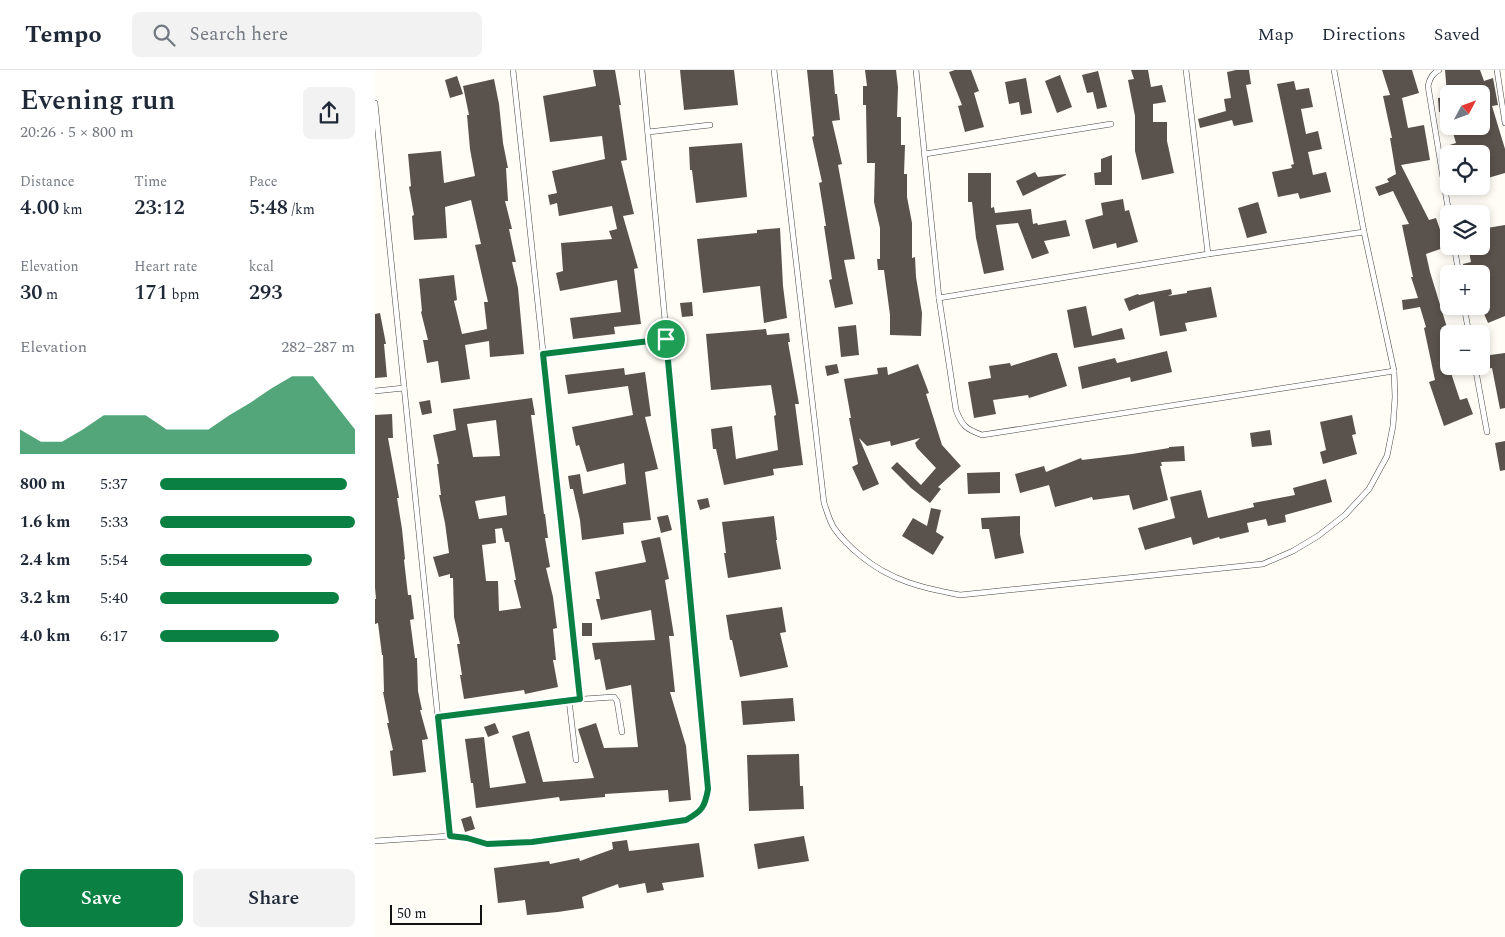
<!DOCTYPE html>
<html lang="en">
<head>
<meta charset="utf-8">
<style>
  body { margin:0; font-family:Spectral,serif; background:#f2f2f3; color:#1f2937; height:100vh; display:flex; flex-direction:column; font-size:19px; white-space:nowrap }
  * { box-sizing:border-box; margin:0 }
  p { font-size:16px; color:#747a83 }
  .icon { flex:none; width:28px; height:28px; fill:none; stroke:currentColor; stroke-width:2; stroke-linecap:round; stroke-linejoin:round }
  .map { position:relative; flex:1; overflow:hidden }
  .panel { display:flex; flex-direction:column; background:#fff; width:375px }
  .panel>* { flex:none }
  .needle { width:32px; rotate:49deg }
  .fabs { position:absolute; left:1065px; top:15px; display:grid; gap:10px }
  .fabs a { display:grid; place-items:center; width:50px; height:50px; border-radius:8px; background:#fff; box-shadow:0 2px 8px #0003; font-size:25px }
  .scale { position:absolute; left:15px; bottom:12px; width:92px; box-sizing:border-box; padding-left:5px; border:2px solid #111; border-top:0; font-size:14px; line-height:18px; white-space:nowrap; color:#111; -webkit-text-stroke:4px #fff; paint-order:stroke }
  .pin { position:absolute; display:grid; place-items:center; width:42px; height:42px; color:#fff; margin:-21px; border:2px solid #fff; border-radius:50%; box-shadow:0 1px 5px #0007 }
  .round { display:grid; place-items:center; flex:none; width:52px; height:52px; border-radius:8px; background:#f2f2f3 }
  .head { display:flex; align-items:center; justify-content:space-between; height:85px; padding:0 20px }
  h1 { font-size:28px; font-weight:600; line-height:38px }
  .metrics { display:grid; grid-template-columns:repeat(3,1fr); gap:8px; height:85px; padding:5px 20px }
  .metrics div { display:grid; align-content:center }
  .metrics b { font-size:21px; font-weight:600 }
  .metrics small { font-size:14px; font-weight:400 }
  .metrics p { font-size:14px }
  .chart { height:140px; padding:10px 20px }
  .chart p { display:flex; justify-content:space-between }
  .chart svg { width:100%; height:90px; margin-top:5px; fill:#0b8043; opacity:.7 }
  .button { display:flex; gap:10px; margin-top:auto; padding:10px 20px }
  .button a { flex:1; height:58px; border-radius:8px; background:#0b8043; color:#fff; font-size:20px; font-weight:600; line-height:58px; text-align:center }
  .button a+a { background:#f2f2f3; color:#1f2937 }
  ul { padding:0 20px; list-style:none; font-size:16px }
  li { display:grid; grid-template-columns:80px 60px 1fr; align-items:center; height:38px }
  li i { height:12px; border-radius:6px; background:#0b8043 }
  header { display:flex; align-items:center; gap:30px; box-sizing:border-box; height:70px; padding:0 25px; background:#fff; border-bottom:1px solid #e0e1e3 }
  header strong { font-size:24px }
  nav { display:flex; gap:28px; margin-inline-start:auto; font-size:18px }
  .search { width:350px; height:45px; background:#f2f2f3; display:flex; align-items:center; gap:12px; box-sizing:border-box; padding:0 18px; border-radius:8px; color:#747a83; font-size:19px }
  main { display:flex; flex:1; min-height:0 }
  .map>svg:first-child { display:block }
</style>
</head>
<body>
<header>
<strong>Tempo</strong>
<div class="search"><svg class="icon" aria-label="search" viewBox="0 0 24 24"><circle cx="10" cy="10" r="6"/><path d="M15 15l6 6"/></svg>Search here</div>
<nav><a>Map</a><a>Directions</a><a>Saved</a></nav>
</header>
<main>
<section class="panel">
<div class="head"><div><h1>Evening run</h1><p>20:26 · 5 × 800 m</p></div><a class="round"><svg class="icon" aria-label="share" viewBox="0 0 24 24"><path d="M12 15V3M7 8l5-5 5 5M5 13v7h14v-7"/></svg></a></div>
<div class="metrics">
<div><p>Distance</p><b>4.00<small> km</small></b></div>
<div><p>Time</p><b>23:12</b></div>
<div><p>Pace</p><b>5:48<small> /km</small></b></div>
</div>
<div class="metrics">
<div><p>Elevation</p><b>30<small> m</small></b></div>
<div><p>Heart rate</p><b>171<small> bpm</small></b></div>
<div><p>kcal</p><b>293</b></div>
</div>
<div class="chart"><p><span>Elevation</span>282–287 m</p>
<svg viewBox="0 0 160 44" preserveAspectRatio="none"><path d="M0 44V32L10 38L20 38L30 32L40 25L50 25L60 25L70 32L80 32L90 32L100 25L110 19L120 12L130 6L140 6L150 19L160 32V44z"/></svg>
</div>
<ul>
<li><b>800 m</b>5:37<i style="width:96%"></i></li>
<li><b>1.6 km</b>5:33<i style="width:100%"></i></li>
<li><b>2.4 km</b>5:54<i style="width:78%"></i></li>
<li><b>3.2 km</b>5:40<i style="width:92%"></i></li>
<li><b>4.0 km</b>6:17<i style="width:61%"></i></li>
</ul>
<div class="button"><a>Save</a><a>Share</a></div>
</section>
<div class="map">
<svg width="1130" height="867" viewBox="0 0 1130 867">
  <rect width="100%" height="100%" fill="#fffdf5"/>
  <g fill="#5a524d" fill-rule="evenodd">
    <path d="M218,0H240L246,35H244L252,90L246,91L259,144L248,146L263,198L259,199L266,254L239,257L240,264L198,269L195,248L246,242L242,210L185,221L181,203L188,201L186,173L237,169L234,161L242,159L237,136L184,146L182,133L175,135L173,125L182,123L177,101L230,89L227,66L175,72L168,26L221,16Z"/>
    <path d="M305,0H359L363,35L309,40Z"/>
    <path d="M432,0H458L460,24H462L465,50L457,51L467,94L463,95L480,189L469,190L478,234L460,238L454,210L457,209L449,156H451L444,113L447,112L437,67L439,66Z"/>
    <path d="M490,0H521L523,17L522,47H526V75H530L529,104H532V127L537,153V188L540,187L541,207L547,243L546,266L515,265V245L509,200H503L502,189H505V158L499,132L500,93H492L491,35H488V16H492Z"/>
    <path d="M580,0H596L604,21L599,23L609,57L590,62L583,36L587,35L574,2Z"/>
    <path d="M756,0H773L776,17L787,15L791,32L778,34V52H792V71L799,103L767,110L760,81V46L753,10L759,9Z"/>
    <path d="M861,0H874L876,14L871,15L878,52L859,56L857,50L825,58L823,49L851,41L849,29L856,28L852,2Z"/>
    <path d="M1007,0H1037L1044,23L1027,28L1033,58L1049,55L1055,90L1026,95L1054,150L1061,148L1071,177L1051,184L1055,202L1074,264V297L1085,330L1092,328L1098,344L1069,356L1054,312L1060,310L1049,258L1051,257L1045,237L1028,240L1027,230L1043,228L1036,207H1038L1027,155L1034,154L1018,121L1004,126L1000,117L1014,112L1012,109L1021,104L1015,68H1017L1008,26L1015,25Z"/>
    <path d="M1070,0H1105L1109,11L1118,8L1123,35L1117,36L1130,79V103L1106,110V84H1069L1068,77L1081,73L1076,56H1106V24H1072Z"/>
    <path d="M723,1L732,37L722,39L718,22L712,23L707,5Z"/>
    <path d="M685,5L697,37L682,43L670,11Z"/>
    <path d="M82,6L88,24L75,28L70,10Z"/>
    <path d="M651,8L657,43L646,45L644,32L634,34L630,12Z"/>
    <path d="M119,9L124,34L128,73L133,98H131L133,131H130L137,159H134L141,192H137L143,218L149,284L115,287L114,271L90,275L95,309L66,313L63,291L52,293L48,270H53L46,242L47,241L44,209L79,205L82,230L79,231L87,264L112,259L109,232H113L100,175L106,174L96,130L70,137L72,168L39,170L37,146L39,145L34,117L36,116L33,84L66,81L69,113L100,106L95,79L92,45H94L88,16Z"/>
    <path d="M919,11L921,20L934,18L938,37L926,39L931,64L943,61L947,79L933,82L938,105L951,102L956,122L925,129L923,123L903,127L897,102L917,98L916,95L919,94L902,14Z"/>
    <path d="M1074,27V41L1064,42L1063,28Z"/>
    <path d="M367,73L372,127L321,133L317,100H315L314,77Z"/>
    <path d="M737,85V115H720L719,103L726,102V89Z"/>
    <path d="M660,102L663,107L691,104V105L648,126L641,111Z"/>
    <path d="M593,103H616V138L619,137L620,143L656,139L658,154L662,153L663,155L691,150L695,166L669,171L674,183L657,189L643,153L621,155L629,200L609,204L601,168L597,132H593Z"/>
    <path d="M748,129L750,141L754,140L763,172L742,178L741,173L718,179L710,150L728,145L726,133Z"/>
    <path d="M883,132L892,163L872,168L863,138Z"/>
    <path d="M1130,155V246L1113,253L1106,237V204H1090L1088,194L1096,192L1093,176H1106V159Z"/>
    <path d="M405,158L408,216L412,248L389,253L385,216L328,223L322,169L382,163V160Z"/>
    <path d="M836,217L842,247L810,253L812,261L785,266L779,231L754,241L749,229L763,224L764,225L796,219L797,224L793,226L812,223V221Z"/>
    <path d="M317,232L318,246L307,247L305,233Z"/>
    <path d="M711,236L717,266L747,258L750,269L699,278L692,240Z"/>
    <path d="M5,243L11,274H9L12,307L0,308V244Z"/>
    <path d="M481,255L484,285L466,287L463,257Z"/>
    <path d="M391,259L392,265L414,263L415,272H413L424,334H420L428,395L398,399L399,405L349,415L341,379H338L336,359L357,356L361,389L403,380L399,346L401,345L396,315L336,320L331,264Z"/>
    <path d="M792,281L797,302L756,312L755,307L707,319L703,297L740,288L742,293Z"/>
    <path d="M678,283H682L692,316L654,328L653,325L618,330L621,344L599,348L593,312L616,308L614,296L635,293L636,296Z"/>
    <path d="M1130,283V338L1125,339L1117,298L1110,299L1108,286Z"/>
    <path d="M462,294L464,303L452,306L450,296Z"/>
    <path d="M543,294L554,323L551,324L567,375L586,396L563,417L566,419L555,433L536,418L516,398L522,392L546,415L561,398L542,378L540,373L545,368L516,376L515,371L492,376L484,368L504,414L488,421L477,397L483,394L474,348H476L469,309L503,304L502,298L512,297L513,305Z"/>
    <path d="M249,298L250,305L270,302L276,346L270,347L283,399L270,402L276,450L248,453L249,464L207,470L205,450L198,419H195L193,406L205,404L208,424L251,414L249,393L212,402L204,375L201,376L197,357L258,345L253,316L193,324L190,305Z"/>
    <path d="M157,328L160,345H156L169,444H170L173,468H170L175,497L171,498L178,527L182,558L178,559L181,590H178L183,617L150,624L149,620L89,629L85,605H87L82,574H85L79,547L78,508H75V504L64,507L58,487L74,483L70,453L64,425H66L62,394H64L58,365L81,360L78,339ZM121,350L125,386L98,387L92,354ZM130,426L132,445L104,449L100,431ZM127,458L130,472H134L141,510H139L146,538L124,541L123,511H111L107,475L121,473L120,459Z"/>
    <path d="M55,330L57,343L47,345L44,332Z"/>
    <path d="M17,344L18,368H13L24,428H22L27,459L30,489L29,490L33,525H36L39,549L35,550L40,588H42L43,621L47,640H45L53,669L47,670L51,702L18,706L15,681L18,680L12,653H14L8,622H9L8,585H7L3,553L0,554V529H1L0,518V345Z"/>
    <path d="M977,345L981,364L977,365L982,384L948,394L945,382L951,380L945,352Z"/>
    <path d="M895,360L897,375L877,377L875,363Z"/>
    <path d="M1130,371V400L1125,401L1120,373Z"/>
    <path d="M809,376L810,391L786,392L787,396H785L793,430L758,440L754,425L718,430L717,427L680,437L674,415L645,423L640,404L669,396L671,402L706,388L707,390L757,384L794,378V377Z"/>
    <path d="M625,402V423L593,424L592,403Z"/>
    <path d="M951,409L957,432L910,445L911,452L893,456L891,449L872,453L874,462L845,469L844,467L818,475L816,467L770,480L763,458L800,448L795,427L826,420L833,448L879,437L878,433L920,425L918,418Z"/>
    <path d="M333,428L335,437L325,440L322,430Z"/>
    <path d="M556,438L566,440L561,462L569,467L558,485L527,466L538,448L552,456Z"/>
    <path d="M293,445L297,460L286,463L282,447Z"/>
    <path d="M399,446L402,470H401L406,499L353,508L349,483H351L347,452Z"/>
    <path d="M645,446V464L649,483L620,489L614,459H607L606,448Z"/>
    <path d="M285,467L294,509L290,510L299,566H294L300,622H295L311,676L316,730L294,732L293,720L230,724V727L185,731L184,727L101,738L98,713H96L90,669L109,667L115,718L151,713L137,666L154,661L168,712L219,708L203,659L221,653L229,678L263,677L256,615L231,620L225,589L220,590L217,573L280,570L276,540L226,550L221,529H225L220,502L271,492L266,471Z"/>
    <path d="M407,537L411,562L405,563L413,597L365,607L357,570H355L351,545Z"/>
    <rect x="207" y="553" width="10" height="13"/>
    <path d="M418,628L420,651L368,655L366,631Z"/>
    <path d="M120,653L124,663L113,667L109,657Z"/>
    <path d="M424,684L425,716H428L429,739L374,741L372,685Z"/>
    <path d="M96,746L100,759L90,762L86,749Z"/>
    <path d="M429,766L434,791L383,799L379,774Z"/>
    <path d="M252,770L254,781L324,773L329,807L287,813L289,820L272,823L270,813L244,818L243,814L207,827L209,838L183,842L152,845L150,830L123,833L119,798L174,791L175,794L204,788L205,791L238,779L237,772Z"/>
  </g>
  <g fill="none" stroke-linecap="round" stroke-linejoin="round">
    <g stroke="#444" stroke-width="6">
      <g id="service">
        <path d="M138,0L205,629"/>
        <path d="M399,0L449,433C452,441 454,450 459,458C466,468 476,478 486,486C516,511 548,518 585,525L888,494L918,481L943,466L970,445L994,419L1012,386L1018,356L1020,327L1019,301L989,162L959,0"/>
        <path d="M541,0L564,228L581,340C587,356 591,359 607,365L1019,301"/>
        <path d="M811,0L833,184"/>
        <path d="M1064,0C1057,4 1055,8 1053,16L1074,144"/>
        <path d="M1122,0L1130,53"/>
        <path d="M0,33L75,766"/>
        <path d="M273,62L335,55"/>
        <path d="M550,84L736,54"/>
        <path d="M1079,176L1084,204"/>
        <path d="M564,228L833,184L989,162"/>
        <path d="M1089,236L1094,264"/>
        <path d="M168,284L291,269"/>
        <path d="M1100,296L1112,362"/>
        <path d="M0,321L29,318"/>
        <path d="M194,630L201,690"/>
        <path d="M63,647L194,630L239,627L242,631L247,662"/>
        <path d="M0,771L75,766L92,768L112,774L157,772L311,750C327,741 330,737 333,719L267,0"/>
      </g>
    </g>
    <use href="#service" stroke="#fff" stroke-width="5"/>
  </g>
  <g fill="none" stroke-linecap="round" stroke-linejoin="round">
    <g stroke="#fff" stroke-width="10">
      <path id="route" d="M291,269L333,719C330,737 327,741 311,750L157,772L112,774L92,768L75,766L63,647L205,629L168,284Z"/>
    </g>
    <use href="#route" stroke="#0b8043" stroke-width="6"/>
  </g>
</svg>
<div class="fabs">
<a><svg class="needle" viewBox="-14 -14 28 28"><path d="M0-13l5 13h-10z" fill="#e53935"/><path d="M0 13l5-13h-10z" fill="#747a83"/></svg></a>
<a><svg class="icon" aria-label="locate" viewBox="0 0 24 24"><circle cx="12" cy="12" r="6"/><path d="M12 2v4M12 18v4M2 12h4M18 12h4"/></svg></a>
<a><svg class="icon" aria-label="layers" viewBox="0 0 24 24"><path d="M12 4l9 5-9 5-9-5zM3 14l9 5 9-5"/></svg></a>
<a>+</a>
<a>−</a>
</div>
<div class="scale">50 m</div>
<div class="pin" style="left:291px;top:269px;background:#1e9e55"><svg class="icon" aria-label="arrive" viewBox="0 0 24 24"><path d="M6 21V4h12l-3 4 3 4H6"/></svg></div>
</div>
</main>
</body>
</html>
